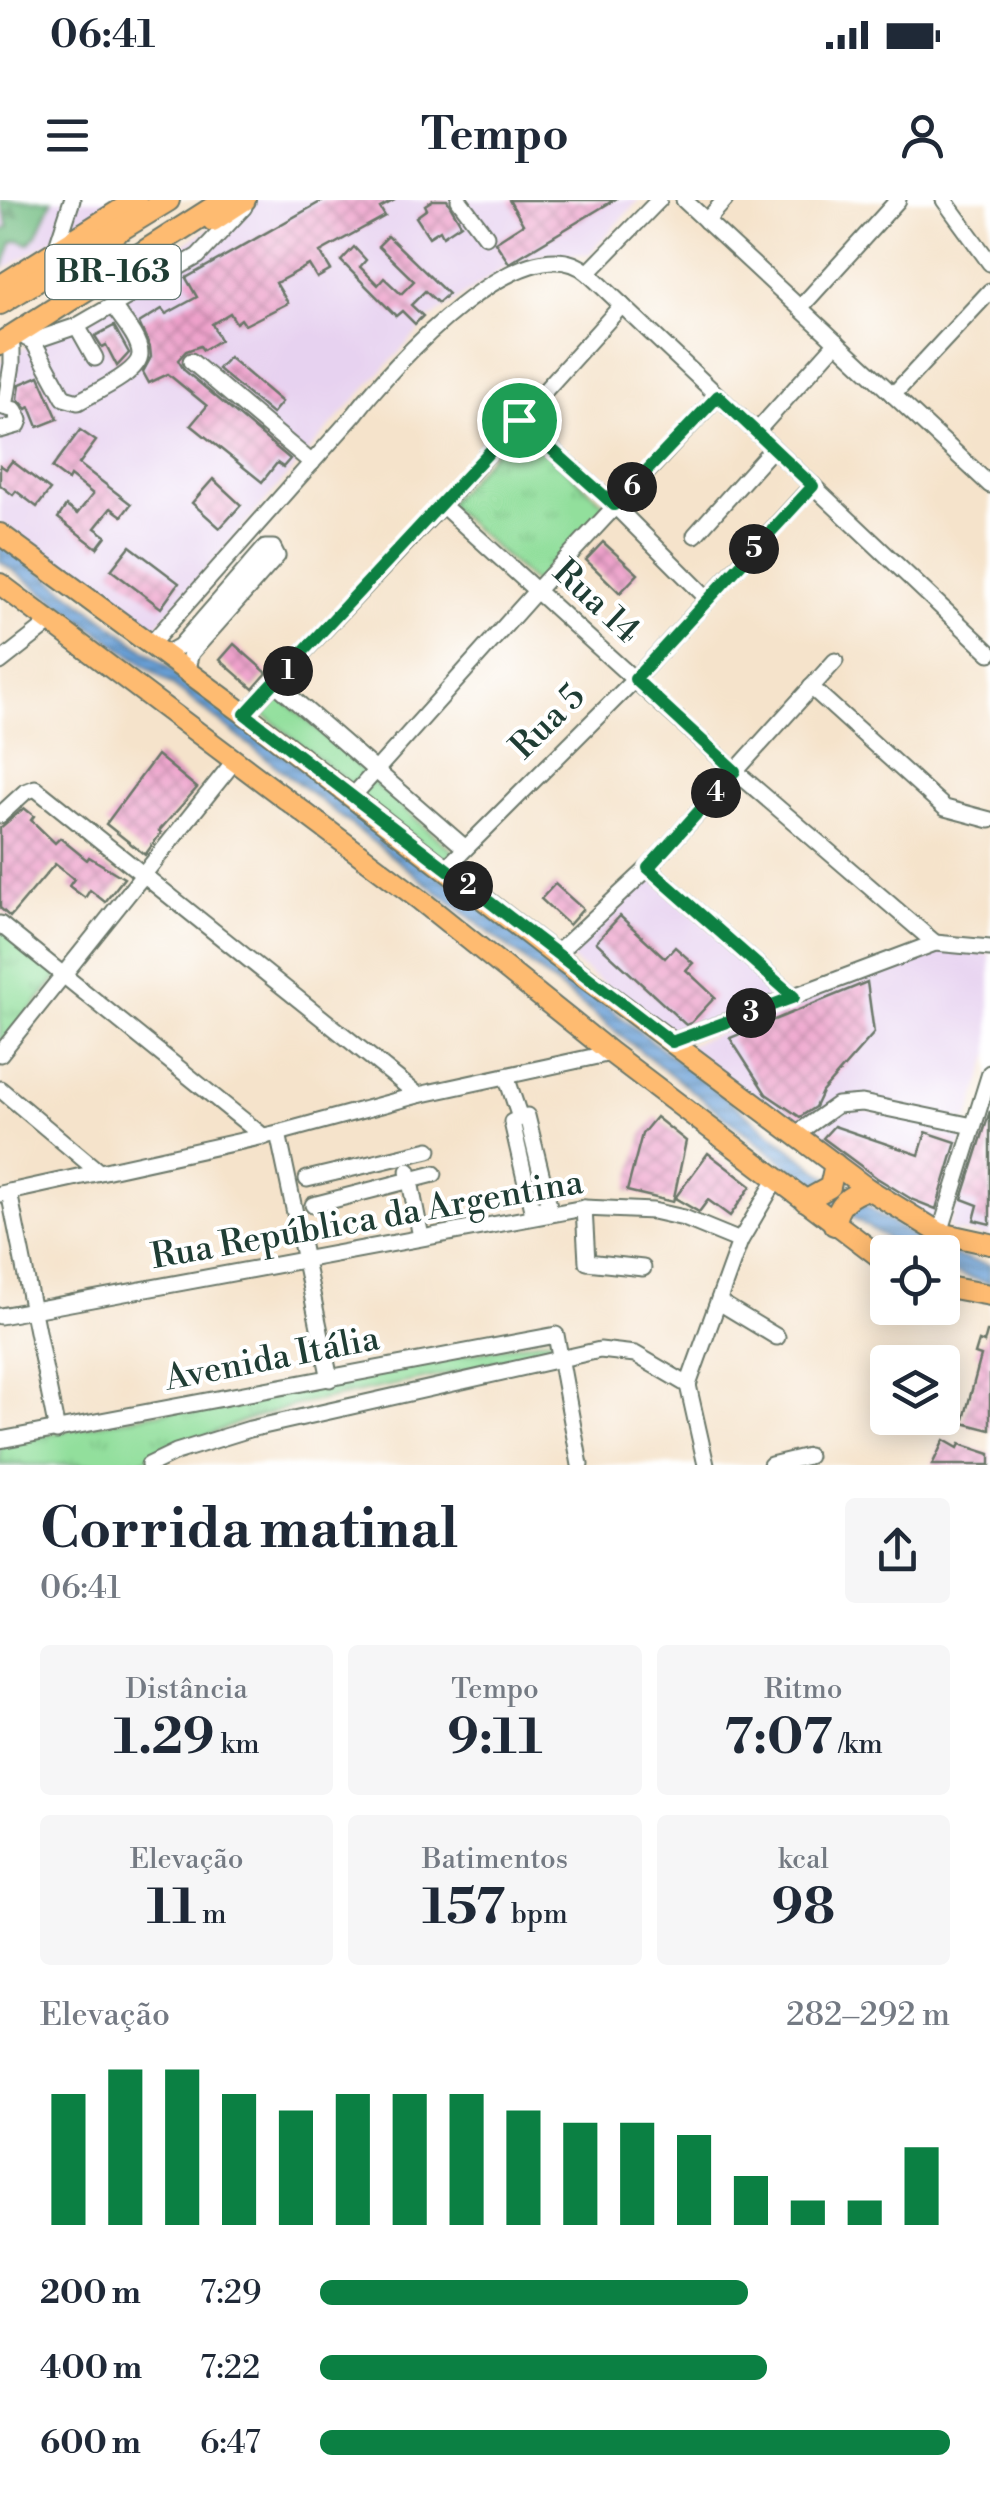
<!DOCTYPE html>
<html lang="pt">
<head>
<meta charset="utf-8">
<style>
  body { margin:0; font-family:"Libre Bodoni",serif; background:#f6f6f7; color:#1f2937; height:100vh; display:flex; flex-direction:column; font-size:38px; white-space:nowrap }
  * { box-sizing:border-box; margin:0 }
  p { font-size:32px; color:#747a83 }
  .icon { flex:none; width:55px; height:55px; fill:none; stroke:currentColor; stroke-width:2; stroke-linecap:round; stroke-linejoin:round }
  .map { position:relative; height:1265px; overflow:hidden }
  .drawer { display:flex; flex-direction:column; background:#fff; flex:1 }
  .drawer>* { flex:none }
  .tools { position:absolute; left:870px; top:1035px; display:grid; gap:20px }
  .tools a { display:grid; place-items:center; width:90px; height:90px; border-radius:10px; background:#fff; box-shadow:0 5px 25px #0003; font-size:50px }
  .pin { position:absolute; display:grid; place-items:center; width:85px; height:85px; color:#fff; margin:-42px; border:5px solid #fff; border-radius:50%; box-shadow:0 2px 10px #0007 }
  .km { position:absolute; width:50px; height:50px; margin:-25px; border-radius:50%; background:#222; color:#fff; font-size:28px; line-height:50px; text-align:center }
  .round { display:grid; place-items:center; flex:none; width:105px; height:105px; border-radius:10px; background:#f6f6f7 }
  .head { display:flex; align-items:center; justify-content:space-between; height:170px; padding:0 40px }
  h1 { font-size:55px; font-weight:700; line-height:75px }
  .metrics { display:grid; grid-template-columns:repeat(3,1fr); gap:15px; height:170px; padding:10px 40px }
  .metrics div { display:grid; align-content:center; border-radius:10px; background:#f6f6f7; text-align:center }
  .metrics b { font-size:50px; font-weight:700 }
  .metrics small { font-size:28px; font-weight:400 }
  .metrics p { font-size:28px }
  .chart { height:280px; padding:20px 40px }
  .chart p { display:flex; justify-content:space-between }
  .chart svg { width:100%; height:180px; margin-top:10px; stroke:#0b8043; stroke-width:6 }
  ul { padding:0 40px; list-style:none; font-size:32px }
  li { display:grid; grid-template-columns:160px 120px 1fr; align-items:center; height:75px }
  li i { height:25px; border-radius:12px; background:#0b8043 }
  .status { display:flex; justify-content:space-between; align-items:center; height:70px; padding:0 50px; background:#fff; direction:ltr }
  .status svg { height:28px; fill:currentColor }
  header { display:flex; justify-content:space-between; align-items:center; height:130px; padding:0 40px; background:#fff; font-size:45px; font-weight:700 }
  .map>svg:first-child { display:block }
</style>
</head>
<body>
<div class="status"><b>06:41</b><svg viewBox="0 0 49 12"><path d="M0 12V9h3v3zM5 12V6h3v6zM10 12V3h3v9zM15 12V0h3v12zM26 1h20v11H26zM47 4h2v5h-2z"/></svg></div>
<header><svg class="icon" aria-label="menu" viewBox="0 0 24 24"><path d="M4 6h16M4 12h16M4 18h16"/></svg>Tempo<svg class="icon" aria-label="person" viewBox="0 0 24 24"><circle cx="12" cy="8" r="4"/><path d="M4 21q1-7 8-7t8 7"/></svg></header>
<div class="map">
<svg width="990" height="1265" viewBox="0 0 990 1265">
  <defs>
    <pattern id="forest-firs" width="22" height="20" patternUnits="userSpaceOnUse" patternTransform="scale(2.5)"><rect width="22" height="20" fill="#75be84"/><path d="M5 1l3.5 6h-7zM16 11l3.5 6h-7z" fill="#5f9c6d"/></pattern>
    <pattern id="park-tufts" width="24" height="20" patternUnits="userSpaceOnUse" patternTransform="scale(2.5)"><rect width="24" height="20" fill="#92df9c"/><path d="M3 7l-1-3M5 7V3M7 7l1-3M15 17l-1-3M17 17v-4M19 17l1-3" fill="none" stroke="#7dc087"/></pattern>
    <pattern id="water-rules" width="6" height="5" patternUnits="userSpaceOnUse" patternTransform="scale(2.5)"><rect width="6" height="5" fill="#699fd6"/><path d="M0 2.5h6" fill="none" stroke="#5683ae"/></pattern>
    <pattern id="building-cross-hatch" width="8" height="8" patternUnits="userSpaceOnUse" patternTransform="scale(2.5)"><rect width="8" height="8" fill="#eea1cb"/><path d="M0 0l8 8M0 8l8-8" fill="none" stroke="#c084a6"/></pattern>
  </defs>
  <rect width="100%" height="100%" fill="#fff"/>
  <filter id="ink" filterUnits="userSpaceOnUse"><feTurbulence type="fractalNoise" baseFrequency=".01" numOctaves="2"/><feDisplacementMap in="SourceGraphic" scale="20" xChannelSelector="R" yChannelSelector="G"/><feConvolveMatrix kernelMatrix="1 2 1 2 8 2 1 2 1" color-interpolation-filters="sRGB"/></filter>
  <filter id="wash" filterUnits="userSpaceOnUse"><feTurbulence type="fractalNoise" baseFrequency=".0048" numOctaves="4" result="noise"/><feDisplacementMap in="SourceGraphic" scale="40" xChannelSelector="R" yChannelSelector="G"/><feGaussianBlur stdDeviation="2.25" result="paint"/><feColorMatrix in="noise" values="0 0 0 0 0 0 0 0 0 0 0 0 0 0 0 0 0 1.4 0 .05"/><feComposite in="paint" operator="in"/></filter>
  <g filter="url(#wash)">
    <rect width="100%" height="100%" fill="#f5e3cb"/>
    <g fill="#e7d2f0">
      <path d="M0,0H118L0,72Z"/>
      <path d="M253,0H639L589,54L541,55L503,68L430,119L330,227L152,431L0,322V163Z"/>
      <path d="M647,674L785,796L675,837L566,756Z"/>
      <path d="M953,748L990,754V853L968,921L852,898L797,928L686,846L930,753Z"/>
      <path d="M990,896V1037L948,1030Z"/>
      <path d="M863,910L966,930L937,1025L810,938L823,922L838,912Z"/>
    </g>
    <path fill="url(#forest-firs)" stroke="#4a7e5c" stroke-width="2.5" d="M0,0H52L37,35L28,44L20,40L12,42L4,66L0,68V32L9,27Z"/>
    <g fill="url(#park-tufts)" stroke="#588e68" stroke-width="2.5">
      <path d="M518,226L608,307L537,386L447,304Z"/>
      <path d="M279,495L365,572L351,585L263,514Z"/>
      <path d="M372,581L454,652L445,661L357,596Z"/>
      <path d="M0,727L59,775L0,848Z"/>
      <path d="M552,1138L555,1152L296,1205L241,1222L133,1265H0V1243Z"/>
    </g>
    <path fill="url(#water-rules)" stroke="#446e85" stroke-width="2.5" d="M0,341L254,532L827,977C877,1013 927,1054 990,1065V1084L943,1069L942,1052H909L857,1020L180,491L0,361Z"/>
    <g id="blocks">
      <g fill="url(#building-cross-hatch)">
        <path d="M324,0H395L380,8L385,16L320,52L331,70L317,78L309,65L276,83L288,103L245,125L241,119L236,123L230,113L212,124L220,140L203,150L200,146L186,151L178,160L184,170L290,259L283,267L277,263L262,282L191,225L207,206L168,174L149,183L143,172L151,157L150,147L139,123L162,109L166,114L197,97L186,78Z"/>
        <path d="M433,0H447L461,24L443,36L440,30L429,37L416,17L427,9L425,5Z"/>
        <path d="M509,0H614L509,63L495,42L523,24Z"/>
        <path d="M388,36L448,94L438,103L425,91L411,105L423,116L415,124L402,111L396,116L341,61L354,47L366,60L360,67L378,85L384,78L401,94L414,81L378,46Z"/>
        <path d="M114,126L129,153L117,166L106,145L102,147L95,136Z"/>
        <path d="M229,157L282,202L272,214L218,169Z"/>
        <path d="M39,176L58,219L38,227L30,207L27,209L18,199L20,184Z"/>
        <path d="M80,230L96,241L79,264L131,304L122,316L111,308L95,328L106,336L97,348L58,318L66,306L77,314L93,294L70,276L68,280L52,268Z"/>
        <path d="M12,261L50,290L37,307L16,291L13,295L0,285V265L6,269Z"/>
        <path d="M213,279L241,305L220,328L192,303Z"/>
        <path d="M603,342L638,374L620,393L586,360Z"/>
        <path d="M130,346L179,383L161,408L111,370Z"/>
        <path d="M234,444L267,473L253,489L220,460Z"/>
        <path d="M157,555L197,588L159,631L161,633L145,655L106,624Z"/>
        <path d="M24,608L34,616L31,620L55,643L60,638L87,660L89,657L124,678L105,702L90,690L85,698L69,686L74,679L55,664L10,717L0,708V628Z"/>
        <path d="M555,684L583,709L569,725L541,699Z"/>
        <path d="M620,716L665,758L675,747L693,763L686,770L715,797L691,823L686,825L596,742Z"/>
        <path d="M867,782L874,833L822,892L815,907L800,917L766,894L730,838Z"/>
        <path d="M990,911V1024L974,1020L978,1005L962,999Z"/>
        <path d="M656,917L686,941L673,1002L627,991L642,934Z"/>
        <path d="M834,926L919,955L926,932L956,942L936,1009L913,1000L877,978L823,938Z"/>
        <path d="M708,953L751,986L730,1016L708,1000L699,1012L675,998Z"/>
        <path d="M987,1132H990V1230L963,1223L981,1156L975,1154L979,1141L984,1143Z"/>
        <path d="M944,1240L958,1248L960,1244L990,1254V1265H932Z"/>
      </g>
    </g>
  </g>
  <g filter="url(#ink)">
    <use href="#blocks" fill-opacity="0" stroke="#6a7769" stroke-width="2.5"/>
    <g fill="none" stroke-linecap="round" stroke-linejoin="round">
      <g stroke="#6a7769" stroke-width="19">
        <g id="minor">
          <path d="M459,0L486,36"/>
          <path d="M684,0L990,285"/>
          <path d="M944,0L990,63"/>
          <path d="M706,21L725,0"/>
          <path d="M55,52L72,0"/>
          <path d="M588,73L659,0"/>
          <path d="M800,108L898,0"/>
          <path d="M77,126L95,158"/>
          <path d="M26,138L33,141L77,126L198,56L244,7"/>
          <path d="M33,141L64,198L78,202C93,193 140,173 140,154C140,139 121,118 113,106"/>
          <path d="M191,161L312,263"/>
          <path d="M893,195L990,91"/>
          <path d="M0,206L15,210L20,220L18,225L0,230"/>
          <path d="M5,207L12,164V147"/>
          <path d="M519,220L614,305L708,399"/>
          <path d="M756,232L837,142"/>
          <path d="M442,305L735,571L935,743"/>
          <path d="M695,335L773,248"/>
          <path d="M150,445L355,214C390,168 525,18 588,73L990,453"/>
          <path d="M164,455L180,446L265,348H273L277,356L191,453L186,471"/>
          <path d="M0,462L51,422"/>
          <path d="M276,484L464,647"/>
          <path d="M811,487L945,608L990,620"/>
          <path d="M245,514L442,305L622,105"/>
          <path d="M353,596L538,389L718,196"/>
          <path d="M0,615L25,592L35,588L418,895"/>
          <path d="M446,668L635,479L813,285"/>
          <path d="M648,668L794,797"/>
          <path d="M0,724L264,937"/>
          <path d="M555,755L648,668L835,461"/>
          <path d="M672,842L935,743L990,748"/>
          <path d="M0,854L236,559"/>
          <path d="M506,876L520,918L512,922L532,1010L549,1006L527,916L520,918"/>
          <path d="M0,889L99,972"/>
          <path d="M278,933L330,1179"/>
          <path d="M796,934L837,905L862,903L973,926"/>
          <path d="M408,971L421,1037"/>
          <path d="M307,979L429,950"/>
          <path d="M9,992L57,1231"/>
          <path d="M0,994L278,933L418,895L611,853"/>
          <path d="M313,1005L434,974"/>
          <path d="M584,1008L587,1062L643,1068"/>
          <path d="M940,1033L990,873"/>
          <path d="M719,1102L777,1137"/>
          <path d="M0,1116L584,1008L653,1011L684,1018L740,1041"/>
          <path d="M0,1240L556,1135L580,1265"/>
          <path d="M149,1265L176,1252L250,1229L600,1150L635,1154L688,1185"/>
          <path d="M706,1265L688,1185L740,1041L776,980"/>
          <path d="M771,1265L808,1256"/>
        </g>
      </g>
      <g stroke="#6a7769" stroke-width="24">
        <g id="major">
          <path d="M213,21L245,0"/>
          <path d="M0,86L136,0"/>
          <path d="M0,334L245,514L555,755L868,989L940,1033L990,1044"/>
          <path d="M0,384L419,699L611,853L888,1063"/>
          <path d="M805,1001L830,987L835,964"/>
          <path d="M834,1025C838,1003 849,995 868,989"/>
          <path d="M942,1086L990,1095"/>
        </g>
      </g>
      <g stroke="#6a7769" stroke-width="26">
        <g id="highway">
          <path d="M0,103L168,0"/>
          <path d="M0,144L226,0"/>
        </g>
      </g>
      <use href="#minor" stroke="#fff" stroke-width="15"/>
      <use href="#major" stroke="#febb71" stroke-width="20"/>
      <use href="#highway" stroke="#febb71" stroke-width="22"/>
    </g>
  </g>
  <g fill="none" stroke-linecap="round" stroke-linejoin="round" filter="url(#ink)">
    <g stroke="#fff" stroke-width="20">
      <path id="route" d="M718,196L813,286L635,479L735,571L648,668L794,797L672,842L245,514L519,220L614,305Z"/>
    </g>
    <use href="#route" stroke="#0b8043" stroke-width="12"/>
  </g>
  <g text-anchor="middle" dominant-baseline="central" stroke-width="8" stroke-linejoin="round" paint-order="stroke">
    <rect fill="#fff" stroke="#627771" stroke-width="2.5" x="45.5" y="45" width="135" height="54" rx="8"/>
    <g font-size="32" font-weight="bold" fill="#1f3d34">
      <text x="113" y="72">BR-163</text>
    </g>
    <g font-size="35" fill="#1f3d34" stroke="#fff">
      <text transform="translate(596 402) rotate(43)">Rua 14</text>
      <text transform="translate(548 522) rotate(-45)">Rua 5</text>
      <text transform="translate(367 1020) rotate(-10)">Rua República da Argentina</text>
      <text transform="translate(272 1159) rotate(-11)">Avenida Itália</text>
    </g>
  </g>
</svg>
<div class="tools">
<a><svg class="icon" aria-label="locate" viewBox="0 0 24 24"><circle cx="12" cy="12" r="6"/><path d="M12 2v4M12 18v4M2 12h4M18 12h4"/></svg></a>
<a><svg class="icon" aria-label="layers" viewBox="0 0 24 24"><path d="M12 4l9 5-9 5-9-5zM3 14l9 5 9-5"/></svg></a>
</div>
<div class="pin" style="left:519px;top:220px;background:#1e9e55"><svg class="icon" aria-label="arrive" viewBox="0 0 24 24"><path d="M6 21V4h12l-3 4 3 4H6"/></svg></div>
<b class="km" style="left:288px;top:471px">1</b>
<b class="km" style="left:468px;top:686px">2</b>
<b class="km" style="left:751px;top:813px">3</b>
<b class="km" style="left:716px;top:593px">4</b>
<b class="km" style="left:754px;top:349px">5</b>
<b class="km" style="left:632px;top:287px">6</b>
</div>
<section class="drawer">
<div class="head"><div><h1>Corrida matinal</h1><p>06:41</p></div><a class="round"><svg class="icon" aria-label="share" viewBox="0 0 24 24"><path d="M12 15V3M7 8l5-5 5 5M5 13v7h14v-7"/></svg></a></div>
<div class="metrics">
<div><p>Distância</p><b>1.29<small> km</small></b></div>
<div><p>Tempo</p><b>9:11</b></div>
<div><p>Ritmo</p><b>7:07<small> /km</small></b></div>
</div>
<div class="metrics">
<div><p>Elevação</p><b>11<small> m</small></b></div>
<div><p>Batimentos</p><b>157<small> bpm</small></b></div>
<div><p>kcal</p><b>98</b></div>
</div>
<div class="chart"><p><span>Elevação</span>282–292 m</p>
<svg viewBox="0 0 160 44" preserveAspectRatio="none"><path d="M5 44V12M15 44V6M25 44V6M35 44V12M45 44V16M55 44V12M65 44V12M75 44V12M85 44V16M95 44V19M105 44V19M115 44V22M125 44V32M135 44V38M145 44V38M155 44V25"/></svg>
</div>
<ul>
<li><b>200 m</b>7:29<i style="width:68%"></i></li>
<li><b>400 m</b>7:22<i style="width:71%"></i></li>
<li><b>600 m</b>6:47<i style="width:100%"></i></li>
</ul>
</section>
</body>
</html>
